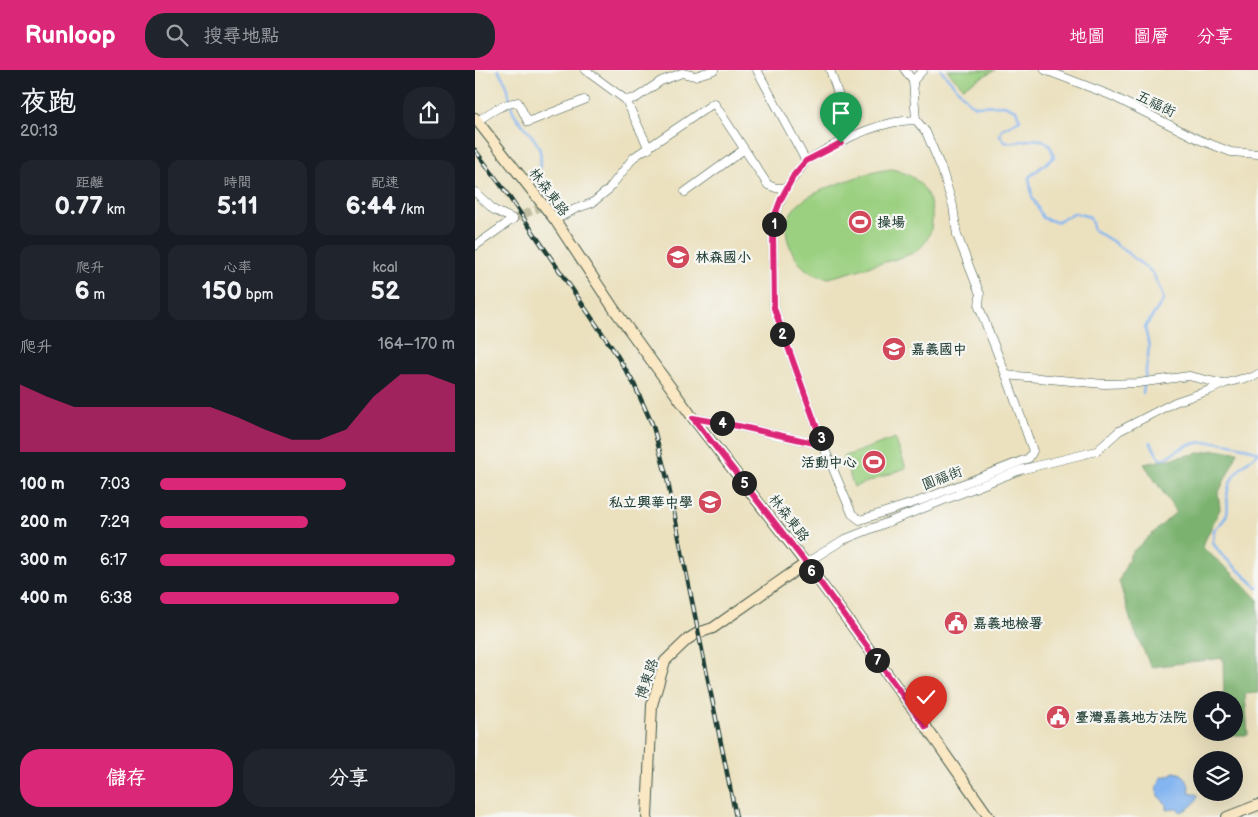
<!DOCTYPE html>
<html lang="zh-TW">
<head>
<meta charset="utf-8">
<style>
  body { margin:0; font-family:"Balsamiq Sans","LXGW WenKai TC",sans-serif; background:#20242c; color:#f1f3f6; height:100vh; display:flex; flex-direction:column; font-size:19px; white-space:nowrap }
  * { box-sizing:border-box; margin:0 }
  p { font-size:16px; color:#9ea1a6 }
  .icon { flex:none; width:28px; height:28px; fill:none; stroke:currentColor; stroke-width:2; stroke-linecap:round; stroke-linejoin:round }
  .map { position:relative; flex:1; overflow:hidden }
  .side { display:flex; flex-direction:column; background:#171b24; width:475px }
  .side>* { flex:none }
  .tools { position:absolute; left:718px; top:621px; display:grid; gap:10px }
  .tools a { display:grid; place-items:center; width:50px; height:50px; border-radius:50%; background:#171b24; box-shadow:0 5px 20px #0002; font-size:25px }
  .pin { position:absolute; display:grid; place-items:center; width:42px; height:42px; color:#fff; margin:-51px -21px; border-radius:50% 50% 50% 0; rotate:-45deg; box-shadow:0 0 5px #0007 }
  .pin .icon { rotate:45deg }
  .km { position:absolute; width:25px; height:25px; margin:-12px; border-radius:50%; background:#222; color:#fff; font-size:14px; line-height:25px; text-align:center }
  .round { display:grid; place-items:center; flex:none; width:52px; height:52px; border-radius:20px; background:#20242c }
  .overview { display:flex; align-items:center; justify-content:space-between; height:85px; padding:0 20px }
  h1 { font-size:28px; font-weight:700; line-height:38px }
  .stats { display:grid; grid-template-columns:repeat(3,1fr); gap:8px; height:85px; padding:5px 20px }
  .stats div { display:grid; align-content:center; border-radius:12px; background:#20242c; text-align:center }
  .stats b { font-size:25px; font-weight:700 }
  .stats small { font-size:14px; font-weight:400 }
  .stats p { font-size:14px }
  .chart { height:140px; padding:10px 20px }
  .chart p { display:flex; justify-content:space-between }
  .chart svg { width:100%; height:90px; margin-top:5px; fill:#db2777; opacity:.7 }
  .primary-button { display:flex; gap:10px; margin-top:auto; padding:10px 20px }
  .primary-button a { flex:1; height:58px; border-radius:20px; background:#db2777; color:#fff; font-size:20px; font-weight:700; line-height:58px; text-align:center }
  .primary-button a+a { background:#20242c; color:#f1f3f6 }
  ul { padding:0 20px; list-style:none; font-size:16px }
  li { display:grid; grid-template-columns:80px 60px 1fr; align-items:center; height:38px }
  li i { height:12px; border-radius:6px; background:#db2777 }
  header { display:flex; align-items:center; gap:30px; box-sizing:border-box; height:70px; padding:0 25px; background:#db2777; color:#fff }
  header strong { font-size:24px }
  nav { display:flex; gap:28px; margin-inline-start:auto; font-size:18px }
  .search { width:350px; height:45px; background:#20242c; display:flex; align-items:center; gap:12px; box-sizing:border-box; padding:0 18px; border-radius:20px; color:#9ea1a6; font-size:19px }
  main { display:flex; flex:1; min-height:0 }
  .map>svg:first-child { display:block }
</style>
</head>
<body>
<header>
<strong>Runloop</strong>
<div class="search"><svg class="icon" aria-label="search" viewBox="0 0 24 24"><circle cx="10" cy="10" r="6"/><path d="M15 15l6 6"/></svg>搜尋地點</div>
<nav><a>地圖</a><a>圖層</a><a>分享</a></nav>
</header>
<main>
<section class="side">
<div class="overview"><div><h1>夜跑</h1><p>20:13</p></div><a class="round"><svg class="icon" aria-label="share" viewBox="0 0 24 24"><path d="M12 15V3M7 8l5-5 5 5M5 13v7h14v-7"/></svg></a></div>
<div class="stats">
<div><p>距離</p><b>0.77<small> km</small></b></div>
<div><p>時間</p><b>5:11</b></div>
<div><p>配速</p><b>6:44<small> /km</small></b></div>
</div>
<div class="stats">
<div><p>爬升</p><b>6<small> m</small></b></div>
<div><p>心率</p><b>150<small> bpm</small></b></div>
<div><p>kcal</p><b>52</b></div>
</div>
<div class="chart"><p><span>爬升</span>164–170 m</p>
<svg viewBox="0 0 160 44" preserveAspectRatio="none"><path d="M0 44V11L10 17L20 22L30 22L40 22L50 22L60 22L70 22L80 27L90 33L100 38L110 38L120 33L130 17L140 6L150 6L160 11V44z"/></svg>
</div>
<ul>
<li><b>100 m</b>7:03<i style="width:63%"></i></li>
<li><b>200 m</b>7:29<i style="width:50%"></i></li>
<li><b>300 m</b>6:17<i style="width:100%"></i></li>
<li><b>400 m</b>6:38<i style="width:81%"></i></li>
</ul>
<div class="primary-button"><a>儲存</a><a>分享</a></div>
</section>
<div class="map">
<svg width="783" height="747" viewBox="0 0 783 747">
  <rect width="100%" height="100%" fill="#f6f6f2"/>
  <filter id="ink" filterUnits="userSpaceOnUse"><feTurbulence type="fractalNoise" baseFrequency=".02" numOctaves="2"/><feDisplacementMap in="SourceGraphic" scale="10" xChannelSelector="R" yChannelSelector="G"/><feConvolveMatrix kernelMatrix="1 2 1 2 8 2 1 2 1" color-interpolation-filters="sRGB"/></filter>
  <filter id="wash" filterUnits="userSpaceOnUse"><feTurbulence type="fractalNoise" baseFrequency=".0096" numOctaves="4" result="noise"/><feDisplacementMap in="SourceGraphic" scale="20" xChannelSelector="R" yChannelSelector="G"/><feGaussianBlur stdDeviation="1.12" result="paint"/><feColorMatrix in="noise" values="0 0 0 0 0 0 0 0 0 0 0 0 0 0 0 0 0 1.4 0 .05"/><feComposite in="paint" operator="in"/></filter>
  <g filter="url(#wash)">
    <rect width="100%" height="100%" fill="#ebe1bf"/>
    <g fill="#9bd081" stroke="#5d865a">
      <path d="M472,0H520L488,17Z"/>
      <path d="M417,99C436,104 449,112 455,132C460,150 457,173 438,183C427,188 414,191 402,194C386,199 370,204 354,208C338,206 325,198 318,183C296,141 332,125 365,113C382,107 399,101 417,99Z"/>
      <path d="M420,368L431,398L379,417L368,387Z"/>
    </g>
    <path fill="#7cb26f" stroke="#4e7852" d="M739,380L763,382L743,424L745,439L727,477L757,503L783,530V623L770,624L773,665H750V663L759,662V630H749L748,588L676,597L657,555L644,511L656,483L701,442L669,394Z"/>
    <path fill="#84b5f0" stroke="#527992" d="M698,702C711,703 713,710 715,722L723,725C721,735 714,738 706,742L702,739L691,740V734L683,726L682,718L686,707L696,705Z"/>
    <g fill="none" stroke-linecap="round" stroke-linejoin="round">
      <g stroke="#84b5f0" stroke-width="2.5">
        <path d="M23,0C25,4 29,9 31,13C35,22 34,35 39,43C52,65 75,74 62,104"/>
        <path d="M466,0L494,32L500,36L529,35L541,40L545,50L527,59L525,66L530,72C549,75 573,57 579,87L554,107L557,127L568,148L581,152L600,143L615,147L619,160L637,171L678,203L689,229L670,257L674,277L668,323"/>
        <path d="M675,372L685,389C696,388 703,378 713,375C737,368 761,374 783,382"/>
        <path d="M783,383C773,392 761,399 756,411C745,434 764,439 739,460L738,473L745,483L783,518"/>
      </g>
    </g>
  </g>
  <g filter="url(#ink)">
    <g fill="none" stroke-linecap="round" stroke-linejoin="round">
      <path stroke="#c2c0a3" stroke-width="8" stroke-dasharray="8 4" stroke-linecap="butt" d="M38,149L68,136"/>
      <g stroke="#3e5649" stroke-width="9">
        <g id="street">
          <path d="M110,0L151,30L174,79"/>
          <path d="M282,0L331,91C362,72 405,50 441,50L451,62L467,100L478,136L482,165L505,224L504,237L531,305"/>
          <path d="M355,0L371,47L366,73"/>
          <path d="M430,0L438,11"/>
          <path d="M570,0L635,25L725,70L756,82L783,84"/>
          <path d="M151,30L161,28L186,11L207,3L220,6L239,0"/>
          <path d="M441,50L438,11L448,0"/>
          <path d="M3,51C15,42 27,34 43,32L53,52L109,30"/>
          <path d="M331,91L311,118L301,143L298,160L299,238L348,375L377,444L385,450L444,431L554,388L558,381L531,305L629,314L663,313L714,306L748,314"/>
          <path d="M0,122L19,140L38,149"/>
          <path d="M210,122L268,80"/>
          <path d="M80,150L100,139L117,133L133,120L159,87L239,33L293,115L301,118H311"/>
          <path d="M0,176L38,149"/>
          <path d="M218,348L263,356L348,375"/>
          <path d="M331,493L368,470L545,400L622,381L644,361L700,332L735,320L748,314L766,309L778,307L783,304"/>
        </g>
      </g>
      <g stroke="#3e5649" stroke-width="12">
        <g id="secondary">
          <path d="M0,48L80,150L139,239L218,348L342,508L451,657L514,747"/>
          <path d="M172,747L177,635L190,591L213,569L223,563L238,558L331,493"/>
          <path d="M752,747L783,735"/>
        </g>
      </g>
      <use href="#street" stroke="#fff" stroke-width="8"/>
      <use href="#secondary" stroke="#fae7c3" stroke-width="10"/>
      <g stroke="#1f3d34" stroke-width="4.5">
        <path id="rail" d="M0,80L28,118L140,282L159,314L178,356L192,408L261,747"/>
      </g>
      <use href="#rail" stroke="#f6f6f2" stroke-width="2.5" stroke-dasharray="8" stroke-linecap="butt"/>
    </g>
  </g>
  <g fill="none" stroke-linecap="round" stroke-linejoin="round" filter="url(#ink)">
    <g stroke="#fff" stroke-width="10">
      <path id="route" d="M366,73L331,91L319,105L306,129L301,142L298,160L299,238L348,375L263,356L218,348L331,493L451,657"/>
    </g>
    <use href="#route" stroke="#db2777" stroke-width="6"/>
  </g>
  <defs>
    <g id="stadium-disc" transform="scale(1.25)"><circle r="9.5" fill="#d1495b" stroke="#f6f6f2"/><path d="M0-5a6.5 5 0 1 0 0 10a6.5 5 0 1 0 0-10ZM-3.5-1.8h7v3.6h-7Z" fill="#fff"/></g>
    <g id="school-disc" transform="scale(1.25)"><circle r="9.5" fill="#d1495b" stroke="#f6f6f2"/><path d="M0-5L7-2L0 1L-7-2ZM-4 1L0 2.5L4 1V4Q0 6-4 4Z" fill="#fff"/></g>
    <g id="civic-disc" transform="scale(1.25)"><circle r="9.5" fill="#d1495b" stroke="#f6f6f2"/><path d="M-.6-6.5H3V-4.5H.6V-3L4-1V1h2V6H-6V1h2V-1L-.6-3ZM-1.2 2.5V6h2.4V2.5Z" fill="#fff"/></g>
  </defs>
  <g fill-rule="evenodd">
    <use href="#stadium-disc" x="385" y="152"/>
    <use href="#school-disc" x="203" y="187"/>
    <use href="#school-disc" x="419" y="279"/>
    <use href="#stadium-disc" x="399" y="392"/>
    <use href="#school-disc" x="235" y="432"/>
    <use href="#civic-disc" x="481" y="553"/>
    <use href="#civic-disc" x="583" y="647"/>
  </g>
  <g text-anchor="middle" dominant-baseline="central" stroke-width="4.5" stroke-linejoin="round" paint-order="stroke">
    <g font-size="14" fill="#1f3d34" stroke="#f6f6f2">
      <text transform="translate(681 34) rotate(26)">五福街</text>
      <text transform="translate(74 122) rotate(53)">林森東路</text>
      <text transform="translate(467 408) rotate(-21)">圓福街</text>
      <text transform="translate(314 448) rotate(52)">林森東路</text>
      <text transform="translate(172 609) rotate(-71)">博東路</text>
    </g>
    <g font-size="14" font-weight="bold" fill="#1f3d34" stroke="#f6f6f2" text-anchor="start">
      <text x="402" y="152">操場</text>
      <text x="220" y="187">林森國小</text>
      <text x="436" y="279">嘉義國中</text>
      <text x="382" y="392" text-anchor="end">活動中心</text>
      <text x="218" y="432" text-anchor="end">私立興華中學</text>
      <text x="498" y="553">嘉義地檢署</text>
      <text x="600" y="647">臺灣嘉義地方法院</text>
    </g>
  </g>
</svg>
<div class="tools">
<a><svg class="icon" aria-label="locate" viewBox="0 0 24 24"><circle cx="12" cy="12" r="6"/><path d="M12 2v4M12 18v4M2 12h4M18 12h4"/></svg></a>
<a><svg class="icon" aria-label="layers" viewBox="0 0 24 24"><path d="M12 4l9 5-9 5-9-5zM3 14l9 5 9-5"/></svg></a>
</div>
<div class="pin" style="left:366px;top:73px;background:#1e9e55"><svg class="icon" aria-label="arrive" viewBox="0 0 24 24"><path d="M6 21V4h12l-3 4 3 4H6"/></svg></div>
<div class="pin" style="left:451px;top:657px;background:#d93025"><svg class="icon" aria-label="check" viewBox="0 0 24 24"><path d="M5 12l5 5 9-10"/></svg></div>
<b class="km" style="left:299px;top:154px">1</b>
<b class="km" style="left:307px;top:264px">2</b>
<b class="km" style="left:346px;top:368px">3</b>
<b class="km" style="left:247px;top:353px">4</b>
<b class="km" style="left:269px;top:413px">5</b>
<b class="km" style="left:336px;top:501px">6</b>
<b class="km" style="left:402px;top:590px">7</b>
</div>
</main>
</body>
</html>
